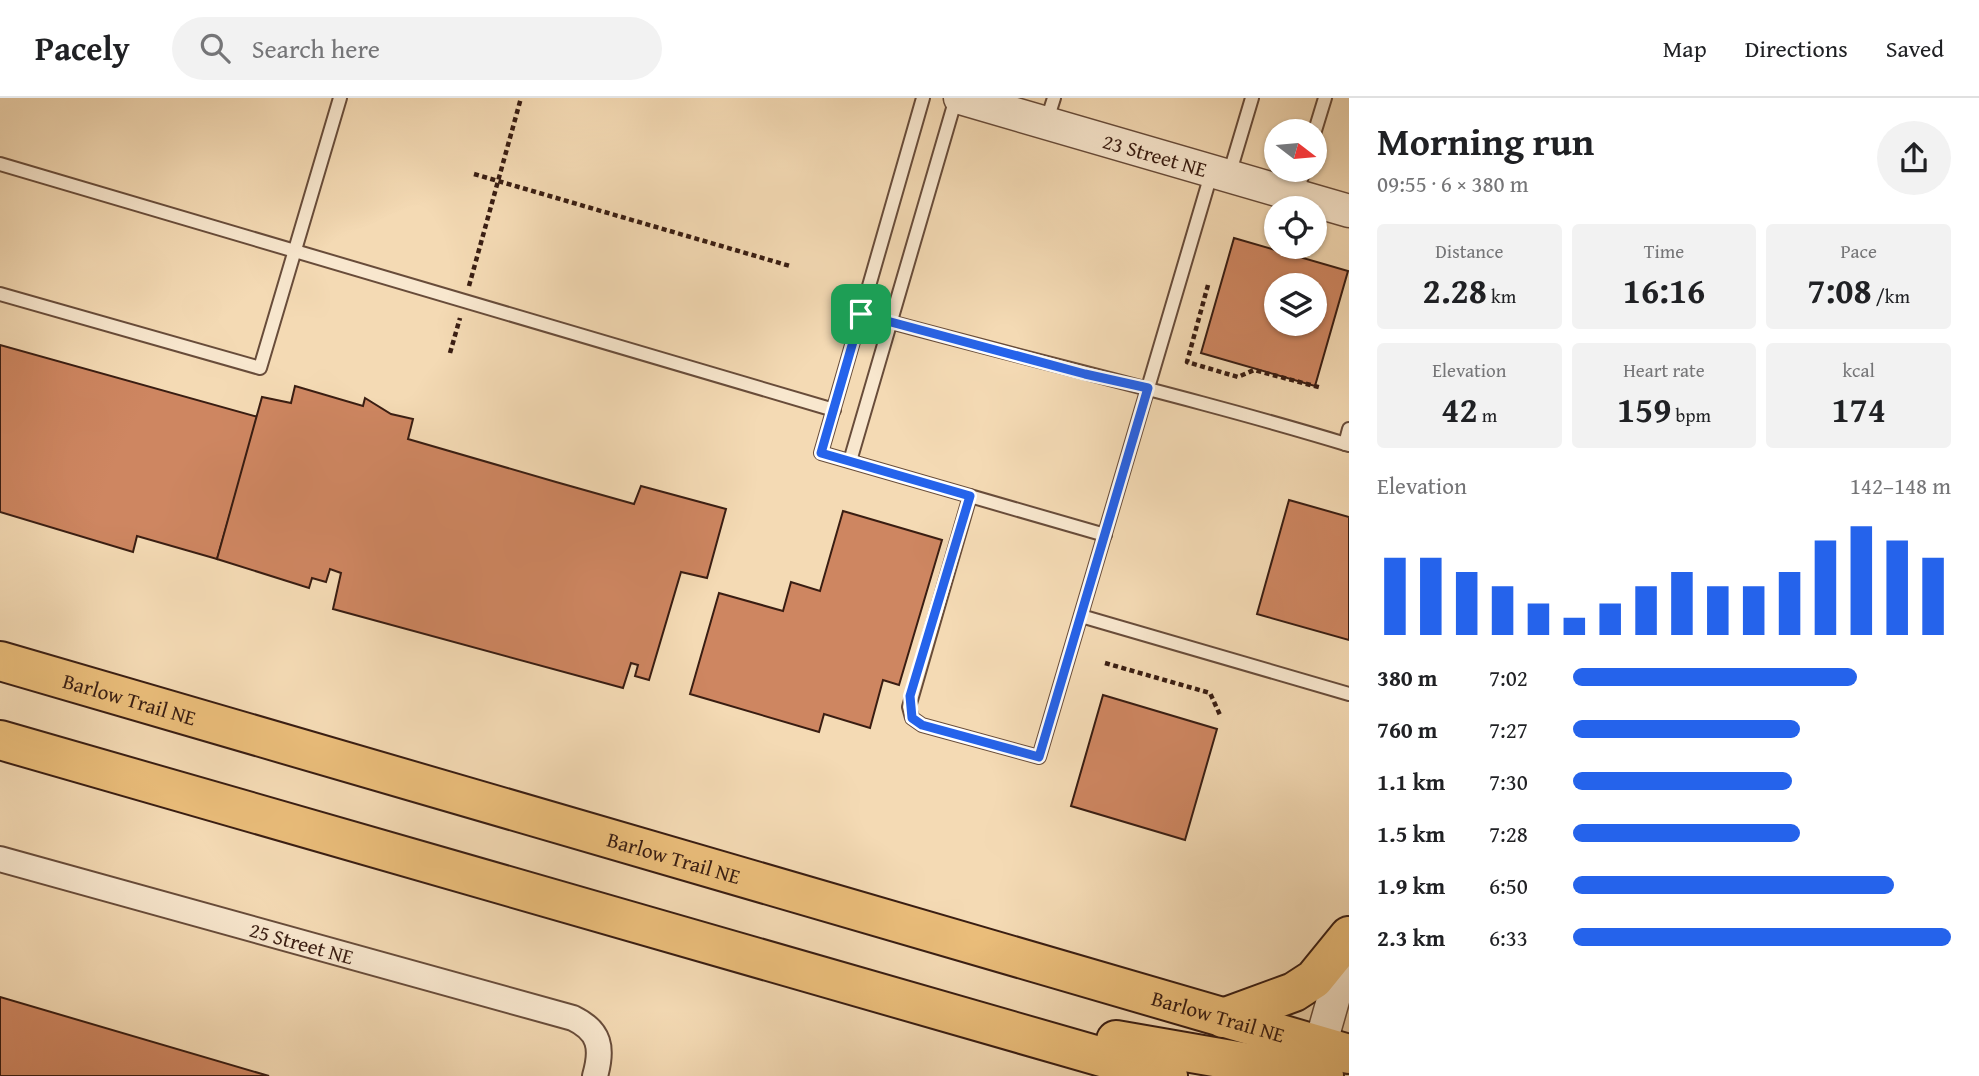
<!DOCTYPE html>
<html lang="en">
<head>
<meta charset="utf-8">
<style>
  body { margin:0; font-family:"Gentium Book Plus",serif; background:#f2f2f2; color:#202124; height:100vh; display:flex; flex-direction:column; font-size:26px; white-space:nowrap }
  * { box-sizing:border-box; margin:0 }
  p { font-size:23px; color:#757577 }
  .icon { flex:none; width:38px; height:38px; fill:none; stroke:currentColor; stroke-width:2; stroke-linecap:round; stroke-linejoin:round }
  .map { position:relative; flex:1; overflow:hidden }
  .panel { display:flex; flex-direction:column; background:#fff; width:630px }
  .panel>* { flex:none }
  .needle { width:46px; rotate:106deg }
  .controls { position:absolute; left:1264px; top:21px; display:grid; gap:14px }
  .controls a { display:grid; place-items:center; width:63px; height:63px; border-radius:50%; background:#fff; box-shadow:0 2px 5px #0004; font-size:35px }
  .pin { position:absolute; display:grid; place-items:center; width:60px; height:60px; color:#fff; margin:-30px; border-radius:14px; box-shadow:0 4px 10px #0006 }
  .round { display:grid; place-items:center; flex:none; width:74px; height:74px; border-radius:37px; background:#f2f2f2 }
  .summary { display:flex; align-items:center; justify-content:space-between; height:119px; padding:0 28px }
  h1 { font-size:38px; font-weight:700; line-height:52px }
  .metrics { display:grid; grid-template-columns:repeat(3,1fr); gap:10px; height:119px; padding:7px 28px }
  .metrics div { display:grid; align-content:center; border-radius:7px; background:#f2f2f2; text-align:center }
  .metrics b { font-size:35px; font-weight:700 }
  .metrics small { font-size:19px; font-weight:400 }
  .metrics p { font-size:19px }
  .chart { height:196px; padding:14px 28px }
  .chart p { display:flex; justify-content:space-between }
  .chart svg { width:100%; height:126px; margin-top:7px; stroke:#2563eb; stroke-width:6 }
  ul { padding:0 28px; list-style:none; font-size:23px }
  li { display:grid; grid-template-columns:112px 84px 1fr; align-items:center; height:52px }
  li i { height:18px; border-radius:9px; background:#2563eb }
  header { display:flex; align-items:center; gap:42px; box-sizing:border-box; height:98px; padding:0 35px; background:#fff; border-bottom:2px solid #e0e0e0 }
  header strong { font-size:33px }
  nav { display:flex; gap:38px; margin-inline-start:auto; font-size:24px }
  .search { width:490px; height:63px; background:#f2f2f2; display:flex; align-items:center; gap:18px; box-sizing:border-box; padding:0 24px; border-radius:38px; color:#757577; font-size:26px }
  main { display:flex; flex:1; min-height:0 }
  .map>svg:first-child { display:block }
</style>
</head>
<body>
<header>
<strong>Pacely</strong>
<div class="search"><svg class="icon" aria-label="search" viewBox="0 0 24 24"><circle cx="10" cy="10" r="6"/><path d="M15 15l6 6"/></svg>Search here</div>
<nav><a>Map</a><a>Directions</a><a>Saved</a></nav>
</header>
<main>
<div class="map">
<svg width="1349" height="978" viewBox="0 0 1349 978">
  <rect width="100%" height="100%" fill="#f4dab4"/>
  <filter id="stains"><feTurbulence type="fractalNoise" baseFrequency=".00286" numOctaves="4"/><feColorMatrix values="0 0 0 0 .2 0 0 0 0 .09 0 0 0 0 .02 0 0 0 .5 -.17"/></filter>
  <radialGradient id="worn" r=".72"><stop offset=".6" stop-color="#630" stop-opacity="0"/><stop offset="1" stop-color="#630" stop-opacity=".3"/></radialGradient>
  <g fill="#ce8661" stroke="#391d12" stroke-width="2" fill-rule="evenodd">
    <path d="M1234,140L1348,173L1315,288L1201,255ZM1276,187H1314V226H1276Z"/>
    <path d="M0,247L258,319L217,461L137,438L133,454L0,414Z"/>
    <path d="M295,288L363,308L365,300L391,316L413,321L408,341L556,384L634,406L641,388L726,411L707,480L681,474L649,582L635,578L638,567L631,565L623,590L333,511L341,475L330,471L326,484L312,480L309,490L217,461L262,299L291,305Z"/>
    <path d="M1289,402L1349,419V542L1257,516Z"/>
    <path d="M843,413L942,442L899,587L883,582L870,630L824,616L819,634L690,596L719,495L783,513L791,484L820,493Z"/>
    <path d="M1103,597L1217,631L1185,742L1071,708Z"/>
    <path d="M0,899L269,978H0Z"/>
  </g>
  <g fill="none" stroke-linecap="round" stroke-linejoin="round">
    <g stroke="#684c3a" stroke-width="16">
      <g id="service">
        <path d="M923,0L821,355L1105,437"/>
        <path d="M1046,25L1054,0"/>
        <path d="M1314,36L1325,0"/>
        <path d="M0,66L834,312"/>
        <path d="M1229,77L1252,0"/>
        <path d="M1296,97L1304,72"/>
        <path d="M0,196L260,270L340,0"/>
        <path d="M861,216C1024,261 1188,298 1349,347"/>
        <path d="M1345,346L1349,331"/>
        <path d="M850,363L956,0"/>
        <path d="M970,398L909,609L912,620L922,627L1039,659L1212,73"/>
        <path d="M1081,518L1349,596"/>
      </g>
    </g>
    <g stroke="#684c3a" stroke-width="28">
      <g id="minor">
        <path id="s1" d="M0,761L573,920C600,933 603,950 595,978"/>
      </g>
    </g>
    <g stroke="#684c3a" stroke-width="35">
      <g id="tertiary">
        <path id="s2" d="M960,0L1349,113"/>
        <path d="M1314,969L1349,846"/>
      </g>
    </g>
    <g stroke="#391d12" stroke-width="42">
      <g id="primary">
        <path id="s3" d="M0,563L1349,956"/>
        <path d="M0,642L1168,978"/>
        <path d="M1223,920L1294,894L1314,881L1349,838"/>
        <path d="M1116,942L1324,978"/>
      </g>
    </g>
    <g stroke="#391d12" stroke-width="4.5" stroke-dasharray="5 3.5" stroke-linecap="butt">
      <path d="M474,76L790,168"/>
      <path d="M1208,187L1187,264L1238,279L1254,272L1322,290"/>
      <path d="M469,188L521,0"/>
      <path d="M450,255L460,220"/>
      <path d="M1105,565L1210,595L1220,617"/>
    </g>
    <use href="#service" stroke="#f8e7ce" stroke-width="12"/>
    <use href="#minor" stroke="#f8e7ce" stroke-width="24"/>
    <use href="#tertiary" stroke="#f8e7ce" stroke-width="32"/>
    <use href="#primary" stroke="#eabd7a" stroke-width="38"/>
  </g>
  <g fill="none" stroke-linecap="round" stroke-linejoin="round">
    <g stroke="#fff" stroke-width="14">
      <path id="route" d="M861,216L1085,276L1148,290L1039,659L922,627L912,620L910,598L970,398L821,355Z"/>
    </g>
    <use href="#route" stroke="#2563eb" stroke-width="9"/>
  </g>
  <g text-anchor="middle" dominant-baseline="central" stroke-width="5" stroke-linejoin="round" paint-order="stroke">
    <g font-size="21" fill="#391d12" stroke="#f8e7ce">
      <text stroke="none"><textPath href="#s2" startOffset="203">23 Street NE</textPath></text>
      <text stroke="none"><textPath href="#s3" startOffset="135">Barlow Trail NE</textPath></text>
      <text stroke="none"><textPath href="#s3" startOffset="702">Barlow Trail NE</textPath></text>
      <text stroke="none"><textPath href="#s1" startOffset="313">25 Street NE</textPath></text>
      <text stroke="none"><textPath href="#s3" startOffset="1269">Barlow Trail NE</textPath></text>
    </g>
  </g>
  <rect width="100%" height="100%" filter="url(#stains)"/>
  <rect width="100%" height="100%" fill="url(#worn)"/>
</svg>
<div class="controls">
<a><svg class="needle" viewBox="-14 -14 28 28"><path d="M0-13l5 13h-10z" fill="#e53935"/><path d="M0 13l5-13h-10z" fill="#757577"/></svg></a>
<a><svg class="icon" aria-label="locate" viewBox="0 0 24 24"><circle cx="12" cy="12" r="6"/><path d="M12 2v4M12 18v4M2 12h4M18 12h4"/></svg></a>
<a><svg class="icon" aria-label="layers" viewBox="0 0 24 24"><path d="M12 4l9 5-9 5-9-5zM3 14l9 5 9-5"/></svg></a>
</div>
<div class="pin" style="left:861px;top:216px;background:#1e9e55"><svg class="icon" aria-label="arrive" viewBox="0 0 24 24"><path d="M6 21V4h12l-3 4 3 4H6"/></svg></div>
</div>
<section class="panel">
<div class="summary"><div><h1>Morning run</h1><p>09:55 · 6 × 380 m</p></div><a class="round"><svg class="icon" aria-label="share" viewBox="0 0 24 24"><path d="M12 15V3M7 8l5-5 5 5M5 13v7h14v-7"/></svg></a></div>
<div class="metrics">
<div><p>Distance</p><b>2.28<small> km</small></b></div>
<div><p>Time</p><b>16:16</b></div>
<div><p>Pace</p><b>7:08<small> /km</small></b></div>
</div>
<div class="metrics">
<div><p>Elevation</p><b>42<small> m</small></b></div>
<div><p>Heart rate</p><b>159<small> bpm</small></b></div>
<div><p>kcal</p><b>174</b></div>
</div>
<div class="chart"><p><span>Elevation</span>142–148 m</p>
<svg viewBox="0 0 160 44" preserveAspectRatio="none"><path d="M5 44V17M15 44V17M25 44V22M35 44V27M45 44V33M55 44V38M65 44V33M75 44V27M85 44V22M95 44V27M105 44V27M115 44V22M125 44V11M135 44V6M145 44V11M155 44V17"/></svg>
</div>
<ul>
<li><b>380 m</b>7:02<i style="width:75%"></i></li>
<li><b>760 m</b>7:27<i style="width:60%"></i></li>
<li><b>1.1 km</b>7:30<i style="width:58%"></i></li>
<li><b>1.5 km</b>7:28<i style="width:60%"></i></li>
<li><b>1.9 km</b>6:50<i style="width:85%"></i></li>
<li><b>2.3 km</b>6:33<i style="width:100%"></i></li>
</ul>
</section>
</main>
</body>
</html>
